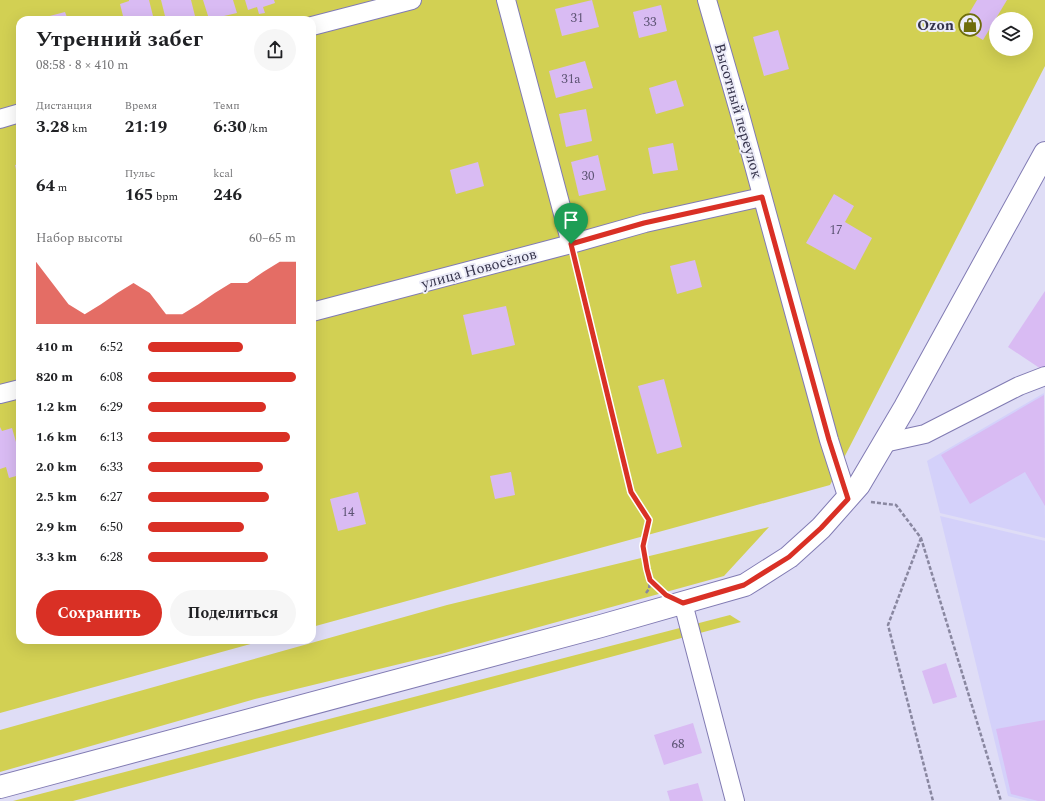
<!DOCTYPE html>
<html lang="ru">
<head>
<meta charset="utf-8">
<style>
  body { margin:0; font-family:Spectral,serif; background:#f6f6f6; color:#202124; height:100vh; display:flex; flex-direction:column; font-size:15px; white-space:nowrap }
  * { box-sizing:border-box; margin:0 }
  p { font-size:13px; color:#757577 }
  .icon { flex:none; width:22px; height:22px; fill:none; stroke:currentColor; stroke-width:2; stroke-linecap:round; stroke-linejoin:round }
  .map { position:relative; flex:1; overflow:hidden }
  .details { position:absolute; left:16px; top:16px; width:300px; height:628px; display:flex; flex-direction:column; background:#fff; border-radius:12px; box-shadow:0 4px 16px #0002 }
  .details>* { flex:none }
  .controls { position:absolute; left:989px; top:12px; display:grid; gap:8px }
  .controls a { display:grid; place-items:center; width:44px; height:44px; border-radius:50%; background:#fff; box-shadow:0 4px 16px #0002; font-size:20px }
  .pin { position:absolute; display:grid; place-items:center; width:34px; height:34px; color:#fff; margin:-41px -17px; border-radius:50% 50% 50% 0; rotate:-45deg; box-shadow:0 0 4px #0007 }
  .pin .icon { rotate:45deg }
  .round { display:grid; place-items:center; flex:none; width:42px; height:42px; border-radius:21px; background:#f6f6f6 }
  .headline { display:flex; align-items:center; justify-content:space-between; height:68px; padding:0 20px }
  h1 { font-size:22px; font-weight:700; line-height:30px }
  .stats { display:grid; grid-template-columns:repeat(3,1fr); gap:6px; height:68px; padding:4px 20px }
  .stats div { display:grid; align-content:center }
  .stats b { font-size:17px; font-weight:700 }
  .stats small { font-size:11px; font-weight:400 }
  .stats p { font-size:11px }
  .chart { height:112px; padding:8px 20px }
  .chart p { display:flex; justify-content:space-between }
  .chart svg { width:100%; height:72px; margin-top:4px; fill:#d93025; opacity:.7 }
  .cta { display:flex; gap:8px; margin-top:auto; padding:8px 20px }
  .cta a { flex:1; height:46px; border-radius:24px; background:#d93025; color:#fff; font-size:16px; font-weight:700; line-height:46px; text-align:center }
  .cta a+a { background:#f6f6f6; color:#202124 }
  ul { padding:0 20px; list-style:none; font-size:13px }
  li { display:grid; grid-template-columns:64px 48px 1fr; align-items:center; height:30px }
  li i { height:10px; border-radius:5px; background:#d93025 }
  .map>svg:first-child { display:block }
</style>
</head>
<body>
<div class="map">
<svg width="1045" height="801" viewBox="0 0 1045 801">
  <rect width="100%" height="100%" fill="#dfddf6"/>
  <g fill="#d4d1fa">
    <path d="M1044,393L1045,538L940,513L927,461Z"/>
    <path d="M940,516L1045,541V801H1028L1008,796Z"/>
  </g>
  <g fill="#d2d053" fill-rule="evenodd">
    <path d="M0,0H1045V66L830,485L312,627V20H20V640H265L0,713ZM996,19H1026V49H996Z"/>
    <path d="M769,527L724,576L441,654L255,699L0,772V730L447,605Z"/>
    <path d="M730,615L741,622L73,801H13Z"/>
  </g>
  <g fill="#d9bbf3">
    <path d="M129,0H149L154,20H124L120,4L129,1Z"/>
    <path d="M161,0H191L196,20H166Z"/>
    <path d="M203,0H233L237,13L224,16L226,20H220L219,16L209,19Z"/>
    <path d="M245,0H274L275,3L263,7L265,13L259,14L257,7L248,10Z"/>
    <path d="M592,0L599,27L562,36L555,9Z"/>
    <path d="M977,0H1007L983,40L961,27Z"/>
    <path d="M661,5L667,31L639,38L633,12Z"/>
    <path d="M65,12L68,20H42V18Z"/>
    <path d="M778,30L789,69L764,76L753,37Z"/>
    <path d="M585,61L593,88L556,98L549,71Z"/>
    <path d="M676,80L684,106L656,114L649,88Z"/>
    <path d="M586,109L592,141L566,147L559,114Z"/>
    <path d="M673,143L678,170L653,174L648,148Z"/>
    <path d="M598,155L606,190L579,196L571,162Z"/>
    <path d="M478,162L484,186L456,194L450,170Z"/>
    <path d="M20,164V182H19L15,165Z"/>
    <path d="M834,194L854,206L845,222L872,238L855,270L806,243Z"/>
    <path d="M695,260L702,287L677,294L670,266Z"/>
    <path d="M1045,291V370L1044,371L1008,347Z"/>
    <path d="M506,306L515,345L472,355L463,315Z"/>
    <path d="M664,379L682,447L657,454L638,386Z"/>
    <path d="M1044,395L1045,506L1025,472L970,504L941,455Z"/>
    <path d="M0,427L2,431L12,428L20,456V475L9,478L6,467L0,469Z"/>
    <path d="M511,472L515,495L495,499L490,476Z"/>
    <path d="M358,492L366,524L338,531L330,499Z"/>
    <path d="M946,663L957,697L933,704L922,671Z"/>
    <path d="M1045,720V801H1038L1011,794L996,729Z"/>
    <path d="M693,723L702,753L664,765L654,735Z"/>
    <path d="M698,783L703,801H670L667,791Z"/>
  </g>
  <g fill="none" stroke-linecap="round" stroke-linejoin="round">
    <g stroke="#817bb3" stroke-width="20">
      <g id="minor">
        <path d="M506,0L571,244"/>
        <path d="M707,0L739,111L829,440L848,499"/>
        <path d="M312,26L412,0"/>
        <path d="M0,119L20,113"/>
        <path d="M312,312L571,244L645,223L762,197"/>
        <path d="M0,394L20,389"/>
        <path d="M884,443L925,434L1019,386L1045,376"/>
        <path d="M683,603L735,801"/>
      </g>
    </g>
    <g stroke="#817bb3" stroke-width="24">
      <path id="tertiary" d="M0,787L601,626L745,585L789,557L821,528L859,485L905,407L1045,153"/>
    </g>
    <g stroke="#8987a0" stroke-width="2.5" stroke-dasharray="4 2" stroke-linecap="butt">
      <path d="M575,260L631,492L649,520L643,547L647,569L650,580L660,589"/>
      <path d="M871,502L896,505L921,538L1001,801"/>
      <path d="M921,538L888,625L933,801"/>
      <path d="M646,593L649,589L650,580"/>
    </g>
    <use href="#minor" stroke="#fff" stroke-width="18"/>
    <use href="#tertiary" stroke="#fff" stroke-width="22"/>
  </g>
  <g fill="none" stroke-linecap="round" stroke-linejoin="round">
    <g stroke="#fff" stroke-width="8">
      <path id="route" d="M762,197L829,440L848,499L821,528L789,557L744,585L683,603L666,595L650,580L647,569L643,546L649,520L631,492L571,244L644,223Z"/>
    </g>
    <use href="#route" stroke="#d93025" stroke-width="5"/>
  </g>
  <defs>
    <g id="shop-ring" transform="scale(1.15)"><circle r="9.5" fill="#ececf8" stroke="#6e6c0b" stroke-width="1.5"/><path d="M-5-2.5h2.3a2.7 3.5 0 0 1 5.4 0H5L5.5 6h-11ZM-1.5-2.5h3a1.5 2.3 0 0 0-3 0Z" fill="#6e6c0b"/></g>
  </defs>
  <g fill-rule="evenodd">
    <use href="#shop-ring" x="970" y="25"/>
  </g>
  <g text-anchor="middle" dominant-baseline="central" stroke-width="4" stroke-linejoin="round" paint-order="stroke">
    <g font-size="13" fill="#5d5474">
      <text x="577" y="18">31</text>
      <text x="650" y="22">33</text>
      <text x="571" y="79">31а</text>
      <text x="588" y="176">30</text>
      <text x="836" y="230">17</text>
      <text x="348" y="512">14</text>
      <text x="678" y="744">68</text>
    </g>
    <g font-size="15" font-weight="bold" fill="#34324a" stroke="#ececf8" text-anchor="end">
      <text x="954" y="25">Ozon</text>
    </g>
    <g font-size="15" fill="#34324a" stroke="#ececf8">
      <text transform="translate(738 111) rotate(74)">Высотный переулок</text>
      <text transform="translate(479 269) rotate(-15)">улица Новосёлов</text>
    </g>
  </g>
</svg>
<div class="controls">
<a><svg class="icon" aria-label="layers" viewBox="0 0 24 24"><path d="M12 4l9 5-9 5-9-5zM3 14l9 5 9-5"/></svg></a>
</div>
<div class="pin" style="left:571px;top:244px;background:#1e9e55"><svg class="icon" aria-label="arrive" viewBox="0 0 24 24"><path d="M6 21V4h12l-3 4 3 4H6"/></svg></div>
<section class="details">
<div class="headline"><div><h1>Утренний забег</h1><p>08:58 · 8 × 410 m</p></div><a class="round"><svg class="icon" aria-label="share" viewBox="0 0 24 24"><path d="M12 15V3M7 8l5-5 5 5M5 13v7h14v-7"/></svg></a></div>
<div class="stats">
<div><p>Дистанция</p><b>3.28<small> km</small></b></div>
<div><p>Время</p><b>21:19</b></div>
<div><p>Темп</p><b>6:30<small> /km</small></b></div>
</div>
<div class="stats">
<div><b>64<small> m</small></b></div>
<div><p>Пульс</p><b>165<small> bpm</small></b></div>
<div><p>kcal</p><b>246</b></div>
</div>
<div class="chart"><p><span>Набор высоты</span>60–65 m</p>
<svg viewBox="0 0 160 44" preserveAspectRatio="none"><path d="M0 44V6L10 19L20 32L30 38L40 32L50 25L60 19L70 25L80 38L90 38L100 32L110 25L120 19L130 19L140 12L150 6L160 6V44z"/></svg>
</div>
<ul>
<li><b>410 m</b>6:52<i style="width:64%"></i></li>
<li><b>820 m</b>6:08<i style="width:100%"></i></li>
<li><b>1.2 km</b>6:29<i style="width:80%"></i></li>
<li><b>1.6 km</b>6:13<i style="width:96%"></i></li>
<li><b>2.0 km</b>6:33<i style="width:78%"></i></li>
<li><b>2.5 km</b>6:27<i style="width:82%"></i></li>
<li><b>2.9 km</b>6:50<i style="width:65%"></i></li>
<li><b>3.3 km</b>6:28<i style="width:81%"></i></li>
</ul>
<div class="cta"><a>Сохранить</a><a>Поделиться</a></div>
</section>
</div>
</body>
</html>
